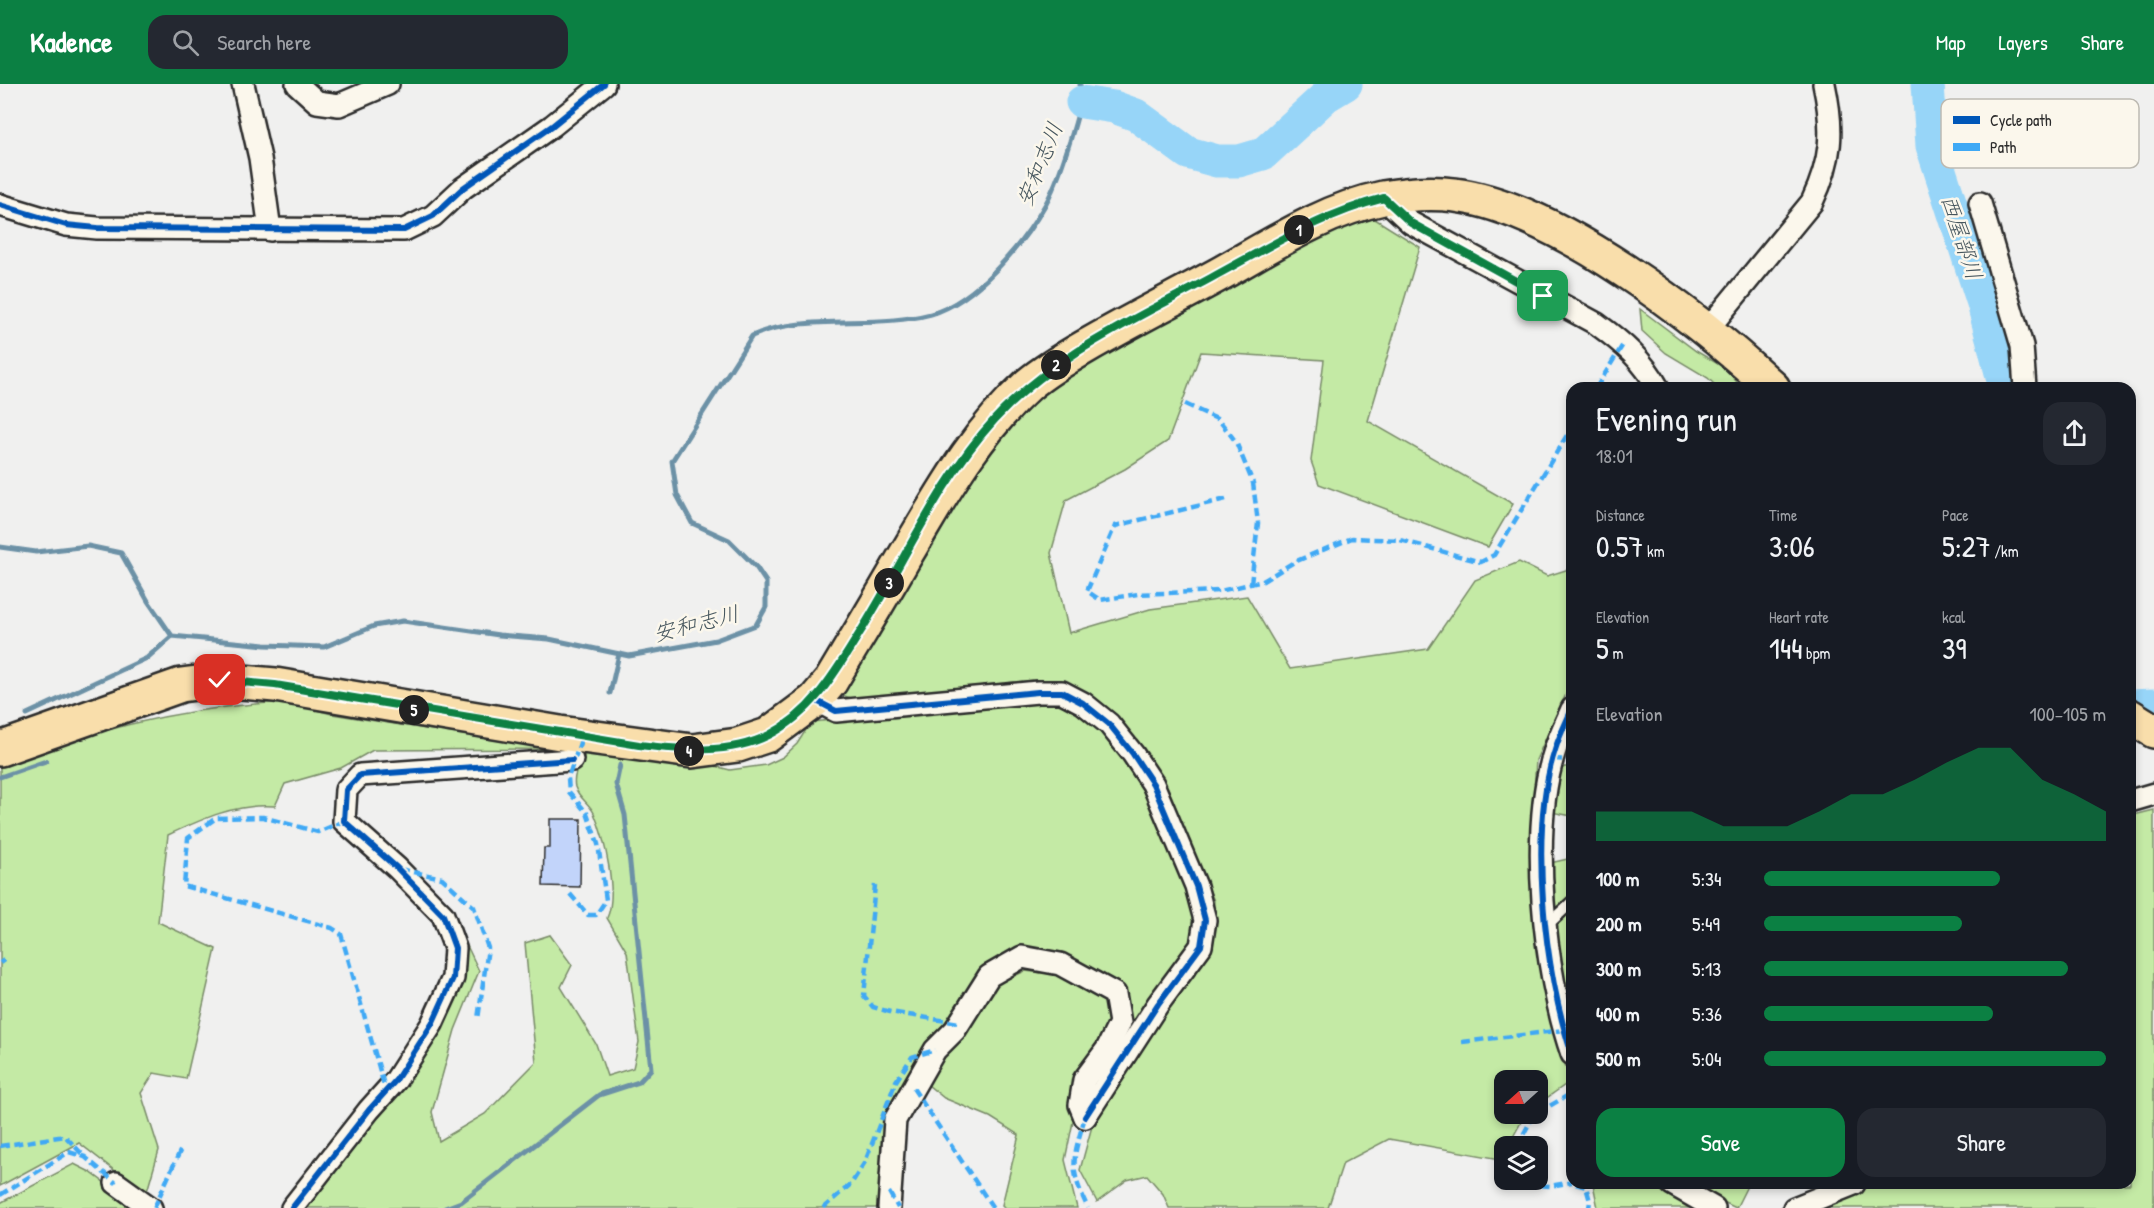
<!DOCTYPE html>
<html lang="en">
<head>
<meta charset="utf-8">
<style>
  body { margin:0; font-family:"Patrick Hand","Klee One",sans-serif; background:#242831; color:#f1f3f6; height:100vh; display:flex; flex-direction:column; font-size:22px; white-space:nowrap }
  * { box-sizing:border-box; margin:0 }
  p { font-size:20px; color:#9ea1a6 }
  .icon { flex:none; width:33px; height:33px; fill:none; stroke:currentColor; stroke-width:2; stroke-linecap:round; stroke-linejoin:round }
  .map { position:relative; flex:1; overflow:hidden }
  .details { position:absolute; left:1566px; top:298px; width:570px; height:807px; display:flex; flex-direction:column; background:#171b24; border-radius:18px; box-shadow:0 3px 9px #0003 }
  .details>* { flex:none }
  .needle { width:39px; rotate:249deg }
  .controls { position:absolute; left:1494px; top:986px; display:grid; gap:12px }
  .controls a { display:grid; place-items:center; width:54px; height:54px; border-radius:12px; background:#171b24; box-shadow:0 3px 9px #0003; font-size:30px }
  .pin { position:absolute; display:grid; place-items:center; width:51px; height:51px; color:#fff; margin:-26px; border-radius:12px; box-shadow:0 3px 9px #0006 }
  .km { position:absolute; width:30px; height:30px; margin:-15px; border-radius:50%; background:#222; color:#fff; font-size:16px; line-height:30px; text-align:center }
  .round { display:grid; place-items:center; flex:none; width:63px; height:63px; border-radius:18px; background:#242831 }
  .summary { display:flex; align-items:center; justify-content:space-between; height:102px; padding:0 30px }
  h1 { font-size:33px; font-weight:600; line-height:45px }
  .figures { display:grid; grid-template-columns:repeat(3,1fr); gap:9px; height:102px; padding:6px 30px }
  .figures div { display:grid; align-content:center }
  .figures b { font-size:30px; font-weight:600 }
  .figures small { font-size:16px; font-weight:400 }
  .figures p { font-size:16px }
  .chart { height:168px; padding:12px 30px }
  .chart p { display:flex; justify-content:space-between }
  .chart svg { width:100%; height:108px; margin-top:6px; fill:#0b8043; opacity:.7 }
  .primary-button { display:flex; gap:12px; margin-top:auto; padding:12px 30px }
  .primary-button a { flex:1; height:69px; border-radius:18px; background:#0b8043; color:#fff; font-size:24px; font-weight:600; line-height:69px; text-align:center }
  .primary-button a+a { background:#242831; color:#f1f3f6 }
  ul { padding:0 30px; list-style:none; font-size:20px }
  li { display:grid; grid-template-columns:96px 72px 1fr; align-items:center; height:45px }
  li i { height:15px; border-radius:8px; background:#0b8043 }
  header { display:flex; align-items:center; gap:36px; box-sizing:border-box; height:84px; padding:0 30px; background:#0b8043; color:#fff }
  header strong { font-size:28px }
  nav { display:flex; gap:33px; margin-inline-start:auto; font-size:21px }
  .search { width:420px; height:54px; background:#242831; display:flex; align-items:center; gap:15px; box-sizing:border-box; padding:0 21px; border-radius:18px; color:#9ea1a6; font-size:22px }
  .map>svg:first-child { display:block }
</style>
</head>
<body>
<header>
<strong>Kadence</strong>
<div class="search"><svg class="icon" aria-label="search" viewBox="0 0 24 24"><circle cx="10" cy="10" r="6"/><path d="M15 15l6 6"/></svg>Search here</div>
<nav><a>Map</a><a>Layers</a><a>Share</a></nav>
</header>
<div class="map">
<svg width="2154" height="1124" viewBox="0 0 2154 1124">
  <rect width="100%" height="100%" fill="#f0f0ef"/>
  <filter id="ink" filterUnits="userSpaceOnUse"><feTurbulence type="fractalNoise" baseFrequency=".0167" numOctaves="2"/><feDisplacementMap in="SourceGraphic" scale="12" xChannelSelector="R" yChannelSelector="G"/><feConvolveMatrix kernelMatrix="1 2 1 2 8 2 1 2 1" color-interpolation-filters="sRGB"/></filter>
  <g filter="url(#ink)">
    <g fill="#c4eaa5" stroke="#788a68" stroke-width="1.5">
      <path d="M1375,135L1420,163L1368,337L1513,420L1488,463L1319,400L1311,377L1324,276L1201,268L1168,357L1125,385L1066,416L1051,469L1069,549L1150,525L1247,512L1290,585L1428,565L1475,496L1519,478L1547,492L1572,484V597L1536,676L1530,770L1538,863L1567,988L1572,996L1538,1020V996H1504V1029H1526L1508,1062H1504L1500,1075L1389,1055L1343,1079L1328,1124H1169L1163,1110L1147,1091L1127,1096L1097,1118L1080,1086L1092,1042L1176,909L1211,864L1214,817L1168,704L1121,636L1067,602L1035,596L852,615L838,609L932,463L985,368L1056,298L1231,196L1349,137Z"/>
      <path d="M1640,225L1696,267L1725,284L1742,304H1718L1708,294L1666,269L1642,247Z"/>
      <path d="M1055,616L1068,619L1101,642L1146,704L1186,801L1194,834V856L1087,1019L1123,905L1027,865L969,904L939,947L904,1004L882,1124H306L427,965L457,903L453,832L479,887L455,946L432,1028L439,1057L485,1030L536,978L525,859L550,851L572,881L561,903L596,960L607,992L633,984L639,958L627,868L607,834C618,809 605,755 594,729C590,720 578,713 575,703C572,690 581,678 586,668L707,680L730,686L766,681L783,673L797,660L811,638Z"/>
      <path d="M284,618L332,630L552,665L373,666L341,684L285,700L275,722C236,719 202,735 168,751L158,838L216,865L186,995L154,989L141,1009L159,1066L146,1111L79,1059L0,1102V682C90,646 187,623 284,618Z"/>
      <path d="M1572,681V732L1551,728L1559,685Z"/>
      <path d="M2154,726V1124H1819L1873,1100H2130V732Z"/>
      <path d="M1572,774V931L1559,874L1550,779Z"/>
      <path d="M1025,887L1061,891L1107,915L1109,940L1077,988L1069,1019L1074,1033L1065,1076L1077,1124H1005L1002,1121L1019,1051L990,1033L944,1014L928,1001L943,971L963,954L993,902Z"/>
      <path d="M74,1080L90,1088L139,1124H0V1119Z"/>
      <path d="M1593,1100H1654L1690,1124H1598Z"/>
      <path d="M1686,1100H1748L1736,1124Z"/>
    </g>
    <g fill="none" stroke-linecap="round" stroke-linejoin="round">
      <g stroke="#6c91a6" stroke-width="5">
        <path d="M0,463L36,468L88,462L121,469L148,517L172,552L265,561L324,563L374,542L403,537L499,551L549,555L629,572L716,556L756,541L766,523V498L756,483L729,456L692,439L677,411L672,377L752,252C802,229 875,245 931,230C976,217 1023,160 1045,121C1056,101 1063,79 1070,57C1076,36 1082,22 1080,0"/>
        <path d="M610,609L619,570"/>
        <path d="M27,630L147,574L172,552"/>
        <path d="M0,693L46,677"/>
        <path d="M445,1124L461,1118L599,1011L639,998L651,985L625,731L616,700L620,681"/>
      </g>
      <g stroke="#97d5f8" stroke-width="33">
        <path d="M1928,0L1932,62L1983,219L2005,304"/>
        <path d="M1082,18L1114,23L1136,31L1188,69L1217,77H1239L1263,70L1326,12L1346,0"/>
        <path d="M2130,622L2154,621"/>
      </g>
    </g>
    <path fill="#c2d4fa" stroke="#2b2b2b" stroke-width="1.5" d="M550,735H581L580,803L543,802L544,764H550Z"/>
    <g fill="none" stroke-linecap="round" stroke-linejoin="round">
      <g stroke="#2b2b2b" stroke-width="15">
        <path id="service" d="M1546,842L1572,818"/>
      </g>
      <g stroke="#2b2b2b" stroke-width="26">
        <g id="minor">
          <path d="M243,0L260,74L270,146"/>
          <path d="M297,0L317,18L339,21L388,0"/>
          <path d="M1384,114L1411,139L1597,240C1623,259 1643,276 1658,304"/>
          <path d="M1980,119L2022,262L2025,304"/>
          <path d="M0,121L66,141L97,144L404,146L433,132L463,104L552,42L604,0"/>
          <path d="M1707,246L1812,118C1832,76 1834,46 1824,0"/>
          <path d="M815,616L836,627L1038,608H1062L1083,619L1109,640L1133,670L1153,700L1196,802L1205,836L1201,862L1158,920L1085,1033"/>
          <path d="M1572,625C1567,637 1560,650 1556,663C1528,745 1544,889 1572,970"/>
          <path d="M2130,717L2154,710"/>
          <path d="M116,1099L151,1124"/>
          <path d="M1672,1100L1714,1124"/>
          <path d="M292,1124L369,1026L396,996L432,940L453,894L455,864L443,831L397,784L344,737L346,706L360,691L572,676"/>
          <path d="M889,1124L895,1036L935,966L955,946L989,892L1022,873L1060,880L1115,910L1120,939L1107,965L1084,996L1080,1021L1085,1033"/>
          <path d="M1794,1124L1854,1100"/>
        </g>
      </g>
      <g stroke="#2b2b2b" stroke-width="38">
        <g id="primary">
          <path d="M2130,632L2154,647"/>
          <path d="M0,665L181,601L220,596L275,601L560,649L692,667L738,661L768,651L815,616L831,597C856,555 881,514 905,472C942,410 975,349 1029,300C1046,286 1066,274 1085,263C1128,238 1174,215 1218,191C1270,162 1324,126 1383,114C1406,110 1432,108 1455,111C1557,124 1700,236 1773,304"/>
        </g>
      </g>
      <use href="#service" stroke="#fbf7ec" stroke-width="10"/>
      <use href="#minor" stroke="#fbf7ec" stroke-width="21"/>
      <use href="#primary" stroke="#f9deab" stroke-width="33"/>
      <g stroke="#3fa9f5" stroke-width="4.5" stroke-dasharray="9 4.5" stroke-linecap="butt">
        <path d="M1596,304L1624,259"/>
        <path d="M1185,320L1219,336L1236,358L1253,399L1258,439L1251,500"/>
        <path d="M1226,415L1115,442L1087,507L1100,516L1138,510L1220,507L1263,497L1294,478L1352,454L1400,456L1481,478L1494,471L1572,343"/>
        <path d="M1553,675L1572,676"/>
        <path d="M344,737L318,748L263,733L216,734L188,754L184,802L332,844L341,850L386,1008"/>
        <path d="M400,785L442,794L474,823L488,864L478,935"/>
        <path d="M875,801L864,912L873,923L890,928L959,939"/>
        <path d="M570,810L588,831H596L606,816L598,760L587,729L569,708L568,694L582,653"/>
        <path d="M0,879L4,876"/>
        <path d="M1462,958L1564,946"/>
        <path d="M913,1004L993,1124"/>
        <path d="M1085,1033C1073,1074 1068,1084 1088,1124"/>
        <path d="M0,1062L65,1052L83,1071"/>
        <path d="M1517,1062L1534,1031L1572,1009"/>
        <path d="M1516,1095L1520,1100L1550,1102L1572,1098"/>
        <path d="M1576,1100L1586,1103L1590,1117L1589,1124"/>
        <path d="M889,1108L898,1124"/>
        <path d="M0,1111L69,1068L85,1073L116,1099"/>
        <path d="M154,1124L181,1065"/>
        <path d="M823,1124L851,1100L865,1078L896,997L912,973L935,966"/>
      </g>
      <g stroke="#fbf7ec" stroke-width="10">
        <g id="cycleway">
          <path d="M0,121L66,141L97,144L404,146L433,132L463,104L552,42L604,0"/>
          <path d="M815,616L836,627L1038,608H1062L1083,619L1109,640L1133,670L1153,700L1196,802L1205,836L1201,862L1158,920L1085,1033"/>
          <path d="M1572,625C1567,637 1560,650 1556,663C1528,745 1544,889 1572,970"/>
          <path d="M292,1124L369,1026L396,996L432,940L453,894L455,864L443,831L397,784L344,737L346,706L360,691L572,676"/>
        </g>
      </g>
      <use href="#cycleway" stroke="#0057b8" stroke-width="6"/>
    </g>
  </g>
  <g fill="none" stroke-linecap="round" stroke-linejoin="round" filter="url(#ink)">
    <g stroke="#fff" stroke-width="12">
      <path id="route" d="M220,596L275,601L639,661C682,666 729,671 769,651C812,629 835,589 859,550C904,479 938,397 995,335C1054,271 1135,235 1211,194C1267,164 1321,130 1384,114L1411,139L1543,212"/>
    </g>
    <use href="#route" stroke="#0b8043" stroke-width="8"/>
  </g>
  <g text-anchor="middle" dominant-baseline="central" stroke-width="5" stroke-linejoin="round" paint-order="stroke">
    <g font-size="22" font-style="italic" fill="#46565e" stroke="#fbf7ec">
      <text transform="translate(1039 80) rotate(-68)">安和志川</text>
      <text transform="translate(1962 153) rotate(72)">西屋部川</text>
      <text transform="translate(696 539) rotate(-14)">安和志川</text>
    </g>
  </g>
  <rect x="1941" y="15" width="198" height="69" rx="9" fill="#fbf7ec" stroke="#bdbab2" stroke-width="1.5"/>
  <rect x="1953" y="32" width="27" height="8" fill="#0057b8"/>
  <rect x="1953" y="59" width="27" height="8" fill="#3fa9f5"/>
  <g font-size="16" fill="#2b2b2b">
    <text x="1990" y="42">Cycle path</text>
    <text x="1990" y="69">Path</text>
  </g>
</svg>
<div class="controls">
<a><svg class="needle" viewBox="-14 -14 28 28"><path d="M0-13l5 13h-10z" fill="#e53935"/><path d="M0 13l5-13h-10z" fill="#9ea1a6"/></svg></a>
<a><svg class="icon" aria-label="layers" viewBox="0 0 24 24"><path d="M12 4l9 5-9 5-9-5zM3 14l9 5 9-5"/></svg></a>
</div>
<div class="pin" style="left:1543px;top:212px;background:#1e9e55"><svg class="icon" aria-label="arrive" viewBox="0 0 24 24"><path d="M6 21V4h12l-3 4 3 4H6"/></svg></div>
<div class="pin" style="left:220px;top:596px;background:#d93025"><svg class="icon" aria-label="check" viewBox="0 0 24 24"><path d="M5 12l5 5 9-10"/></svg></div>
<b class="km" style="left:1299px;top:146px">1</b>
<b class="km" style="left:1056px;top:281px">2</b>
<b class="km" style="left:889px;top:499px">3</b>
<b class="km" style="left:689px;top:667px">4</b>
<b class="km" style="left:414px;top:626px">5</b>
<section class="details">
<div class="summary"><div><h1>Evening run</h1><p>18:01</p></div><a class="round"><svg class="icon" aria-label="share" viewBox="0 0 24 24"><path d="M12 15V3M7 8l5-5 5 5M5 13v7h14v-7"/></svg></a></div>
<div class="figures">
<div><p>Distance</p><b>0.57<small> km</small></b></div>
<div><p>Time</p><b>3:06</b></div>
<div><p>Pace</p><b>5:27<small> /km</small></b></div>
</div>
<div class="figures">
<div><p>Elevation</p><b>5<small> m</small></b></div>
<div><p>Heart rate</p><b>144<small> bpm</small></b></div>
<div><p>kcal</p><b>39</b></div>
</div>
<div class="chart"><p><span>Elevation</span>100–105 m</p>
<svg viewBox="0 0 160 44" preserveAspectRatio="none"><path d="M0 44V32L10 32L20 32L30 32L40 38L50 38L60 38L70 32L80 25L90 25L100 19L110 12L120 6L130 6L140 19L150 25L160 32V44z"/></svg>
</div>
<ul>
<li><b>100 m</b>5:34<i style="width:69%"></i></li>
<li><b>200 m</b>5:49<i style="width:58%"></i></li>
<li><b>300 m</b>5:13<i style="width:89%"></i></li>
<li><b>400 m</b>5:36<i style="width:67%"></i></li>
<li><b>500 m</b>5:04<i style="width:100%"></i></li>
</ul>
<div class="primary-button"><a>Save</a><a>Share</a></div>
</section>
</div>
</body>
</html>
